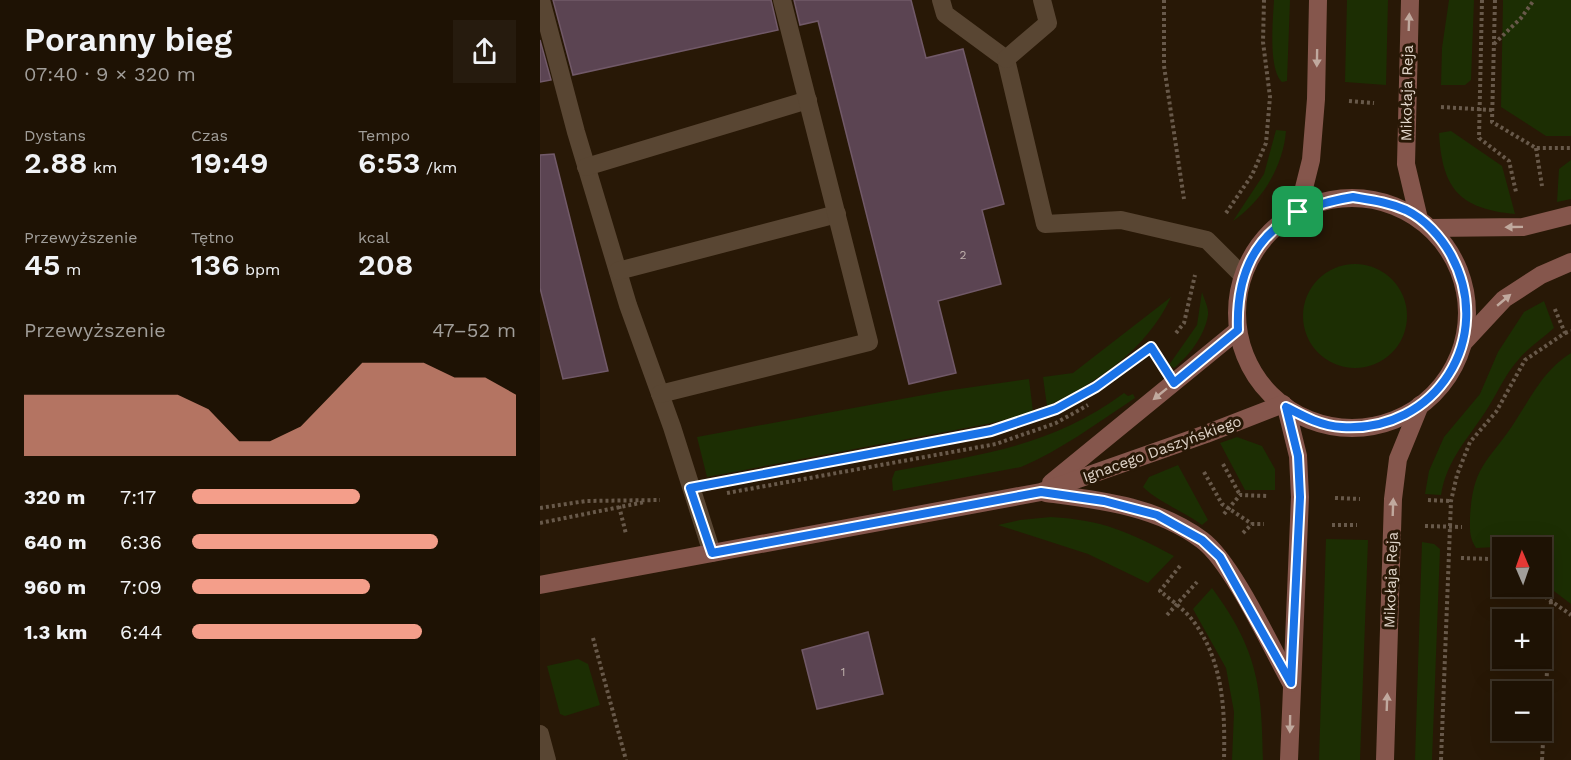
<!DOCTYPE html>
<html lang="pl">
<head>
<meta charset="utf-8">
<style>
  body { margin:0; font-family:"Work Sans",sans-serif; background:#261b0e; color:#f1f3f6; height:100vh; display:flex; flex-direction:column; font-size:22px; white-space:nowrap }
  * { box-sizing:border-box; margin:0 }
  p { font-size:20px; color:#a19e9a }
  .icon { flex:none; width:33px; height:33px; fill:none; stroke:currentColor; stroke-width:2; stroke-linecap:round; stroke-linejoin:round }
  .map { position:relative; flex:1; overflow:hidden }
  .side { display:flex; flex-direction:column; background:#1e1204; width:540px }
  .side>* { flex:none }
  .needle { width:39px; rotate:358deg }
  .fabs { position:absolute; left:952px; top:537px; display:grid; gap:12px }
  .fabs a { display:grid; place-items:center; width:60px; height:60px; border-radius:0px; background:#1e1204; box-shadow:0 6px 24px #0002,0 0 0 2px #3c3226; font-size:30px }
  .pin { position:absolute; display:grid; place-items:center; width:51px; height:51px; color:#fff; margin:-26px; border-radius:12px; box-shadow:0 3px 9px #0006 }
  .round { display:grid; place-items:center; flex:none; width:63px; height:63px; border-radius:0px; background:#261b0e }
  .headline { display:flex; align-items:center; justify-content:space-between; height:102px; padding:0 24px }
  h1 { font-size:33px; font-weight:600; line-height:45px }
  .metrics { display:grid; grid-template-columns:repeat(3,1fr); gap:9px; height:102px; padding:6px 24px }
  .metrics div { display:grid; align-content:center }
  .metrics b { font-size:30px; font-weight:600 }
  .metrics small { font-size:16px; font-weight:400 }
  .metrics p { font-size:16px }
  .chart { height:168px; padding:12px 24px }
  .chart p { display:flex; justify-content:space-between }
  .chart svg { width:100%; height:108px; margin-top:6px; fill:#f49e8a; opacity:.7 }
  ul { padding:0 24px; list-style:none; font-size:20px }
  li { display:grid; grid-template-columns:96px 72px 1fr; align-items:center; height:45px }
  li i { height:15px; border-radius:8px; background:#f49e8a }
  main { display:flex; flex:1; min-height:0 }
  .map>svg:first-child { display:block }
</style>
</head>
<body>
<main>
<section class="side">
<div class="headline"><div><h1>Poranny bieg</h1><p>07:40 · 9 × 320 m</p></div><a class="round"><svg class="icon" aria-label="share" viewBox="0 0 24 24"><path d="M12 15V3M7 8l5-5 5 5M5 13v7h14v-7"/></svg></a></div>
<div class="metrics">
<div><p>Dystans</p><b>2.88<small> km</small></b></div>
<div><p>Czas</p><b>19:49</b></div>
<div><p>Tempo</p><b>6:53<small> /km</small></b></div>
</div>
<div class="metrics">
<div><p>Przewyższenie</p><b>45<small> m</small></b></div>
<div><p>Tętno</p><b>136<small> bpm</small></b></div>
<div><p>kcal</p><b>208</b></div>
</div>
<div class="chart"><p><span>Przewyższenie</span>47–52 m</p>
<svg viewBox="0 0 160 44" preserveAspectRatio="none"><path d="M0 44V19L10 19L20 19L30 19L40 19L50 19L60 25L70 38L80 38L90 32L100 19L110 6L120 6L130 6L140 12L150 12L160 19V44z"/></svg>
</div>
<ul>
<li><b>320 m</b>7:17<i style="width:52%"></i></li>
<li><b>640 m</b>6:36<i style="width:76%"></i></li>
<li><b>960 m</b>7:09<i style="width:55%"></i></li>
<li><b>1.3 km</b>6:44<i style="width:71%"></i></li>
</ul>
</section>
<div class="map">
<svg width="1031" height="760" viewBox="0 0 1031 760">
  <rect width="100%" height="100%" fill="#281806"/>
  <g fill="#1c2e03">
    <path d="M734,0H750L747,81L742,82C728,69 733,19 734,0Z"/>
    <path d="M807,0H848L846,85L805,82Z"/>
    <path d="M909,0H934L931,80L925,85H901L902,48Z"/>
    <path d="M963,0H1031V136H1006L961,107Z"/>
    <path d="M736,130L746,131C743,167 722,201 693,221L724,174Z"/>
    <path d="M911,131L962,166L975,214C918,209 902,187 899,133Z"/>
    <path d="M1031,160V199L1017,202L1019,169Z"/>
    <circle cx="815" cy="316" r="52"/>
    <path d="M662,292C664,299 669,308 668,315C665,335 649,356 634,368L629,365L657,325Z"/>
    <path d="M631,297C607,349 558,382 507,406L503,377L533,373Z"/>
    <path d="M1004,301L1014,328C1003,338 989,347 979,359C966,373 959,390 949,406C930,437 907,458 901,495L885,494L889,471L904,437L940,394L958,352L984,312Z"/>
    <path d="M1031,353V604L1002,582V548H963V552L956,547L936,548C929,537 930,530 930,517C933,463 950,461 976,420C993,394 1004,370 1031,353Z"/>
    <path d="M489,379L493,412L452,423L167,477L157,437L405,391Z"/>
    <path d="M584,393L588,396L593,394L595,398C557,423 523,449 481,467L353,491L352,479L355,471C442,454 511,447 584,393Z"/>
    <path d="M697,437L722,446L735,469V490H705L680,443Z"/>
    <path d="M638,465L668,520L662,525C643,511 620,503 603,487L609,477Z"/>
    <path d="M511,517C563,520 589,532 634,556L608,583L548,554L458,525L480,520Z"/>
    <path d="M786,539L828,540L820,760H779Z"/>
    <path d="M882,542L894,544L900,549L892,760H875Z"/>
    <path d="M672,588C717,649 722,685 723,760H692L694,712L686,668L653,609Z"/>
    <path d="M38,659L48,664L60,705L25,716L20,714L7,666Z"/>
  </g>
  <g fill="#5b4452" stroke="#715968" stroke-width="1.5">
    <path d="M13,0H231L238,30L33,75Z"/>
    <path d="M254,0H371L386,58L423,49L464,204L442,210L461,284L398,301L416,373L369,384L278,21L260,25Z"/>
    <path d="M0,40L11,80L0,82Z"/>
    <path d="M14,154L68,371L23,379L0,288V155Z"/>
    <path d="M328,632L343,694L277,709L262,650Z"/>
  </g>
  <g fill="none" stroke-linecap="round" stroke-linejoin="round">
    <g stroke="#68594a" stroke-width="4" stroke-dasharray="3 3" stroke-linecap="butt">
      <path d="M624,0V66L644,199"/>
      <path d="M942,0L939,138L969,161L976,192"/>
      <path d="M955,0L952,122L996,148H1031"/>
      <path d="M954,44L981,18L994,0"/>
      <path d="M809,101L834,103"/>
      <path d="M901,107L952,110"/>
      <path d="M996,148L1002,186"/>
      <path d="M686,213L712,175L726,143L730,97L723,42L724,0"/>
      <path d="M636,333L644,323L655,275"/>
      <path d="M1025,333L1031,331"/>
      <path d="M683,464L700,495"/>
      <path d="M664,472L682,504L712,524"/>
      <path d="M185,482L451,431L516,409L556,387L611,347L615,353"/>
      <path d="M187,493L456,444L516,423L548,405"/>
      <path d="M795,498L820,499"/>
      <path d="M888,500L911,501"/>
      <path d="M79,506L86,534"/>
      <path d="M0,508L46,501L120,500"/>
      <path d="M684,514L700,495L727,496"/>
      <path d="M0,523L105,502"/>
      <path d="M792,525H817"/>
      <path d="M885,526L922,527"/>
      <path d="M703,533L712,524H724"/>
      <path d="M921,558L951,559L963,567"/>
      <path d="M640,566L620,591C631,600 645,610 654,622C684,663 685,712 684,760"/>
      <path d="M990,586L1031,615"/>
      <path d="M627,615L657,582"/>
      <path d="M53,638L86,760"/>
      <path d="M901,760L911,501L917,475L930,442L956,412L985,360L1025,333L1014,307"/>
      <path d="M1002,760L1011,601"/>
    </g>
    <g stroke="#594633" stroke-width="18">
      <path d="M1,0L36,132L88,305L132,427L172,553"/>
      <path d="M401,0L405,14L466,59L505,224L581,220L667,240L703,276"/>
      <path d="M466,59L508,23L502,0"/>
      <path d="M46,167L268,100"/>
      <path d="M78,271L297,214"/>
      <path d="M120,394L329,342L242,0"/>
    </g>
    <path stroke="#594633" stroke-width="18" d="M0,734L7,760"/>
    <g stroke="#85564c" stroke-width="18">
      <path d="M870,0L866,164L879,219"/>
      <circle cx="812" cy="313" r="115"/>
      <path d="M758,212L771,160L776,99L778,0"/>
      <path d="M891,228L983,227L1031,215"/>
      <path d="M924,342L964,299L1001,275L1031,262"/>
      <path d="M746,407L758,456L760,497L749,760"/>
      <path d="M511,483L698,330"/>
      <path d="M506,493C559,500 617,506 662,540C692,562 731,647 751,683"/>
      <path d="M0,585L501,492L666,434L743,404"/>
      <path d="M845,760L853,499L858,459L880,405"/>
    </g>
  </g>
  <defs><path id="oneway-solid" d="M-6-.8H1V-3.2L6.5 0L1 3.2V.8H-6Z" transform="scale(1.5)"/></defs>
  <g fill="#c0a99e">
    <use href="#oneway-solid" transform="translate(869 22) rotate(-88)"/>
    <use href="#oneway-solid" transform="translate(777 58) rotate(91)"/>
    <use href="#oneway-solid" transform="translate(974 227) rotate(179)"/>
    <use href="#oneway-solid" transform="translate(964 300) rotate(-40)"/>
    <use href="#oneway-solid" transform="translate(620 394) rotate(141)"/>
    <use href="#oneway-solid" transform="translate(853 507) rotate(-88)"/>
    <use href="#oneway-solid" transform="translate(847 702) rotate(-88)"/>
    <use href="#oneway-solid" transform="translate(750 724) rotate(91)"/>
  </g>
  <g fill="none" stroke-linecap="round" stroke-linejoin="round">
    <g stroke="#fff" stroke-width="12">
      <path id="route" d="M813,197C831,200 848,202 866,210C885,219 901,237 911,255C956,338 896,433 802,427C781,426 763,416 746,407L758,456L760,497L751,683L680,557L662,540L617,515L564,501L501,492L172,553L150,488L451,431L516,409L556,387L611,347L634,383L698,330C695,251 735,209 813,197Z"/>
    </g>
    <use href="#route" stroke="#1a73e8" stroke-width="8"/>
  </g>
  <g text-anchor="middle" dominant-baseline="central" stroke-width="6" stroke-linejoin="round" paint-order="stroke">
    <g font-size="12" fill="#bfb1ac">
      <text x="423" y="255">2</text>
      <text x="303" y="672">1</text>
    </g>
    <g font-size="15" fill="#e0d5ca" stroke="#281806">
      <text transform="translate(867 93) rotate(-89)">Mikołaja Reja</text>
      <text transform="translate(622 449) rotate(-20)">Ignacego Daszyńskiego</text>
      <text transform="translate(851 580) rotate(-88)">Mikołaja Reja</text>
    </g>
  </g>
</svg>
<div class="fabs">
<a><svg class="needle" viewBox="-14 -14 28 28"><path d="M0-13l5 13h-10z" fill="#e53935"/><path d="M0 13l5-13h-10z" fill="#a19e9a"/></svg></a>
<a>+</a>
<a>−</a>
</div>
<div class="pin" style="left:758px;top:212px;background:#1e9e55"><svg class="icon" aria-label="arrive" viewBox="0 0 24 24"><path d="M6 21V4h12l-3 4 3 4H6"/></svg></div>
</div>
</main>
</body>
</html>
